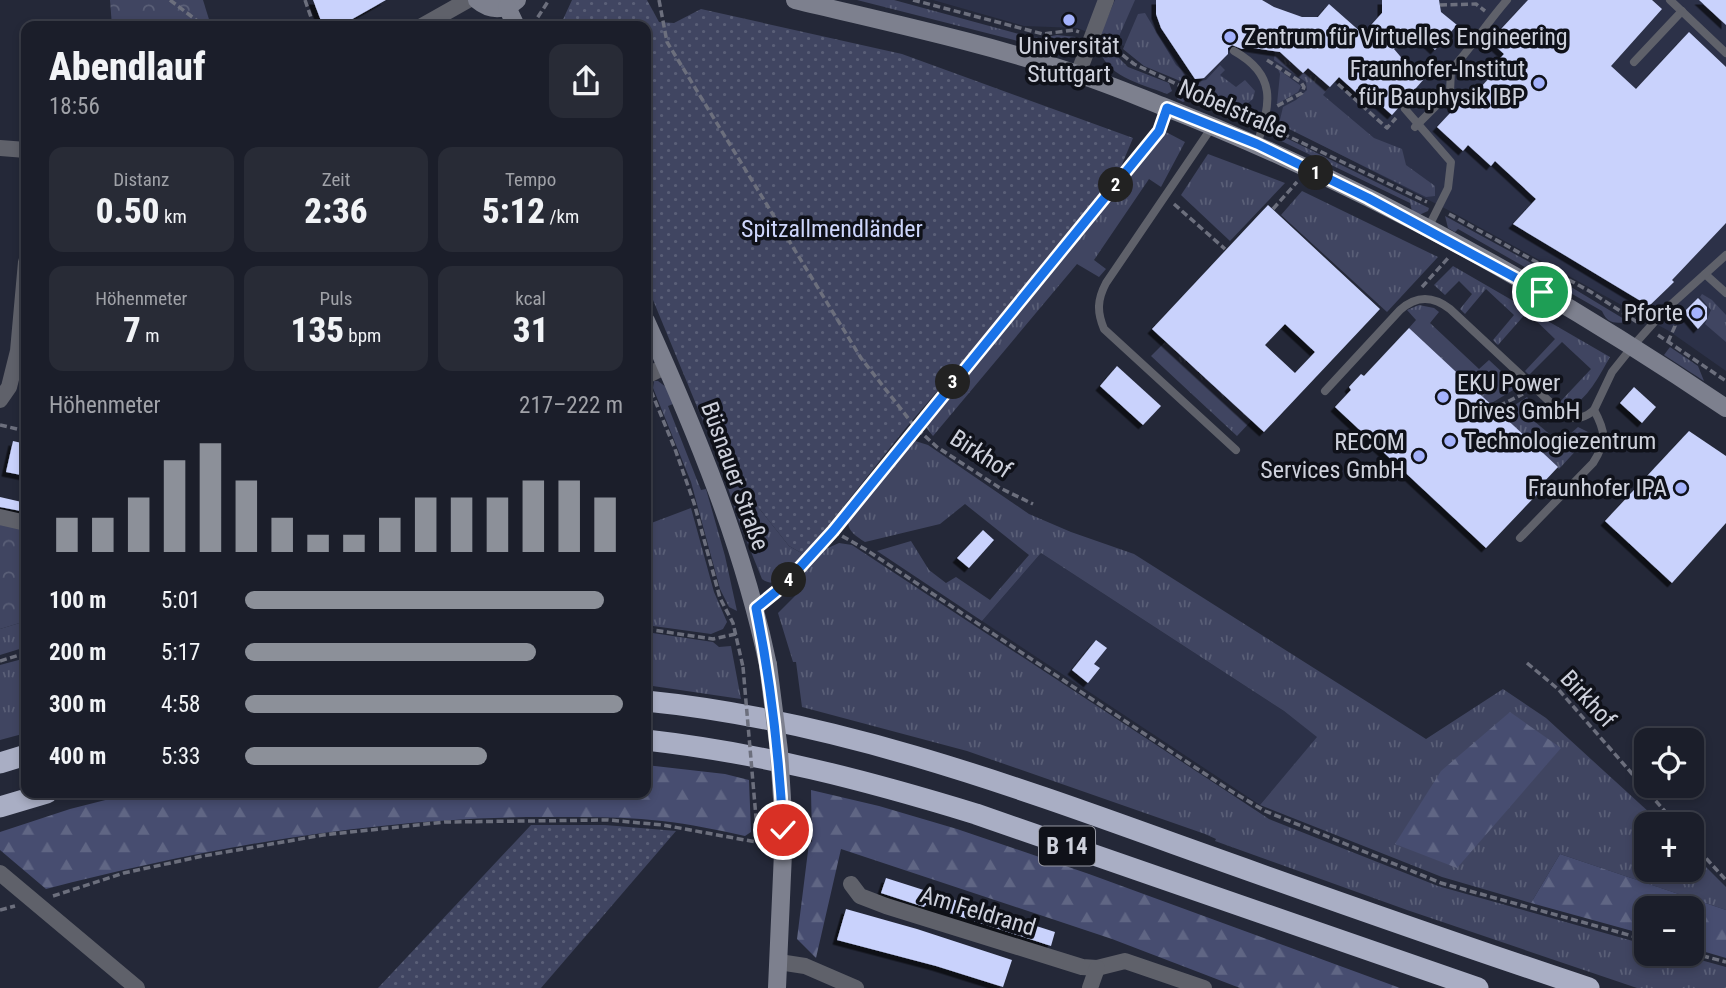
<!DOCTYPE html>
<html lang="de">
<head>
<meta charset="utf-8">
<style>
  body { margin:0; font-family:"Roboto Condensed",sans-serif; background:#282b36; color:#f1f3f6; height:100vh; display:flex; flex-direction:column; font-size:26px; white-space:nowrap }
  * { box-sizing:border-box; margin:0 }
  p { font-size:23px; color:#a0a2a8 }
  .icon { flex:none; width:38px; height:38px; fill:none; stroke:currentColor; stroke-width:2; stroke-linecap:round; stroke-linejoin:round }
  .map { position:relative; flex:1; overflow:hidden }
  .side { position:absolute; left:21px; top:21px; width:630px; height:777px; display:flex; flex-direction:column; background:#1b1e2a; border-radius:14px; box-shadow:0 4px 10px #0003,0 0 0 2px #393c47 }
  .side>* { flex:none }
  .tools { position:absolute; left:1634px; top:728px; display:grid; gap:14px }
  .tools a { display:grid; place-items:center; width:70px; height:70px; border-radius:14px; background:#1b1e2a; box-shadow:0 4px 10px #0003,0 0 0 2px #393c47; font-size:35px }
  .pin { position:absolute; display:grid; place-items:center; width:60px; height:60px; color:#fff; margin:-30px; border:4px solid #fff; border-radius:50%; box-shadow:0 2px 7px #0007 }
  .km { position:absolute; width:35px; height:35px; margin:-18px; border-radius:50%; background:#222; color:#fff; font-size:19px; line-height:35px; text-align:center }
  .round { display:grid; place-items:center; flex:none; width:74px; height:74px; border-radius:14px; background:#282b36 }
  .headline { display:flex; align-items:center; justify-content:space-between; height:119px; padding:0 28px }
  h1 { font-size:38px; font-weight:800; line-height:52px }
  .figures { display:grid; grid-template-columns:repeat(3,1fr); gap:10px; height:119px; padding:7px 28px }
  .figures div { display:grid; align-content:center; border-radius:14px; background:#282b36; text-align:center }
  .figures b { font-size:35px; font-weight:800 }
  .figures small { font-size:19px; font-weight:400 }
  .figures p { font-size:19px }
  .chart { height:196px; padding:14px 28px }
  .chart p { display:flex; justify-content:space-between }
  .chart svg { width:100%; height:126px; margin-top:7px; stroke:#8c9099; stroke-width:6 }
  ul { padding:0 28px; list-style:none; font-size:23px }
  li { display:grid; grid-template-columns:112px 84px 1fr; align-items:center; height:52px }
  li i { height:18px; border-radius:9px; background:#8c9099 }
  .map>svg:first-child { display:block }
</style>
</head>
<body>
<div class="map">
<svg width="1726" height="988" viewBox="0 0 1726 988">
  <defs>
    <pattern id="grass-tufts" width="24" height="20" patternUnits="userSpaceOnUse" patternTransform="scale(1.75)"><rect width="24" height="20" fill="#404561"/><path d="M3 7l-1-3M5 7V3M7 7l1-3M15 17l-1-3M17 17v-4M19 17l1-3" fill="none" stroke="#5a5f77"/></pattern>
    <pattern id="forest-firs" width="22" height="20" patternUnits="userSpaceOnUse" patternTransform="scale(1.75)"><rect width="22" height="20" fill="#474d70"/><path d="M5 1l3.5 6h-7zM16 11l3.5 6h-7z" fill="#606684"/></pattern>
    <pattern id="park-crowns" width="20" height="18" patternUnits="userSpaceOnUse" patternTransform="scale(1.75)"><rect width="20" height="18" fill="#404561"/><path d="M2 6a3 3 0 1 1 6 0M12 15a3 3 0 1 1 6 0" fill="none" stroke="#5a5f77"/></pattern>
    <pattern id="garden-dots" width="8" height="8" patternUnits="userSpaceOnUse" patternTransform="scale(1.75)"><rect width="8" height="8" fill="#404561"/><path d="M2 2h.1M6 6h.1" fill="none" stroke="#5a5f77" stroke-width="1.8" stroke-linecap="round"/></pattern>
    <filter id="shadow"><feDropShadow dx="-4.5" dy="4.5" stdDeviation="0" flood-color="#0009"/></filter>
  </defs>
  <rect width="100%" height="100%" fill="#242838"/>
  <g fill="#2c3148">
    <path d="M933,0H1726V371L1669,331L1448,210L1126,44L1124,46L1077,28L1024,26Z"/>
    <path d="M1041,553L1284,711L1318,737L1260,805L982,621Z"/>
  </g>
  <g fill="url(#grass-tufts)">
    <path d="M857,0H894L1019,34L1041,38L1057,35L1076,37C1061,51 1049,47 1030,44Z"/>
    <path d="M1115,0H1135L1116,43L1100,35Z"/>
    <path d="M1145,13L1176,65L1196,82L1206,80L1220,65L1225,70L1220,75L1236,87L1245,80L1255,91L1253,99L1243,107L1144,66L1123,49L1138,14Z"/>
    <path d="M1098,44L1113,52L1128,67L1169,83L1172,91L1167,94C1140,83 1104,77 1098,44Z"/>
    <path d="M1275,51L1280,52L1303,73L1308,68L1330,87L1323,95L1374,138L1402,149L1406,165L1435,186V196L1426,197L1279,124L1283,107L1296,100L1307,90L1306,82L1274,60Z"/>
    <path d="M1278,69L1301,86L1298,92L1277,104L1280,74Z"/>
    <path d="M1181,90L1252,122L1250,127L1189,99L1183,102L1177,99Z"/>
    <path d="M1272,131L1429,208L1428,211L1419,215L1412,211L1410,203L1271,136Z"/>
    <path d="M1166,132L1185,142L1161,187L1149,179L1094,260L1106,269L1099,277L1077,264L933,436L924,425Z"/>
    <path d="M1208,154L1285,183L1230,241L1181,195Z"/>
    <path d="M1302,191L1438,257L1387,312L1281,215Z"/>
    <path d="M1445,216L1533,264L1629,322C1616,323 1608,325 1602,311L1458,229L1455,232L1448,228Z"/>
    <path d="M1453,266L1610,357C1599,376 1588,399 1568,409L1559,403L1591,369L1562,342L1529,375L1525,371L1555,339L1527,312L1498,345L1493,340L1514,315L1486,289L1465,314L1460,309L1472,294L1459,281L1445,295L1434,285Z"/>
    <path d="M1702,294L1712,300L1726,315V342L1705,324L1711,310L1700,297Z"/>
    <path d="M1263,296L1209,380L1252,420L1237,436L1151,356L1165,342L1195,369Z"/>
    <path d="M1419,305L1434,308L1439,312L1430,323L1479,369L1489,360L1518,387L1490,404L1409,328L1416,320L1407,310Z"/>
    <path d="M1670,347L1698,366L1704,381L1664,355Z"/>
    <path d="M654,381H658L666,387L673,404L668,406L701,490L706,489L725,556L737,611L729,607L720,589L691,482L653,388Z"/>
    <path d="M1527,397L1530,401L1521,410L1560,443L1578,427L1590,433L1594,449L1581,445L1559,469L1501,414Z"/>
    <path d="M912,440L928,445L1029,514L1071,532L1134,554L1426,739L1503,689L1546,718L1662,824H1647V870H1692V853L1726,887V910L1560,854L1531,903L1442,877L1260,805L1317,737L1284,711L1041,553L982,621L877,551L911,541L929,570L946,583L956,577L990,600L1029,555L965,504L940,524L865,542C854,535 844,529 850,514Z"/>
    <path d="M717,455L789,546L805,555C796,568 779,592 762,579L741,527Z"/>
    <path d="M691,508L714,592L727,622L723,629L711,634L646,625V525Z"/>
    <path d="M839,543L852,545L861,551L1269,819L1438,886L1647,945V954H1679L1726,967V988H1637L1407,910L1215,841L1216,839L1205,834L967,751L802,707L796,662H793L778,613L795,596L791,587L819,552Z"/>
    <path d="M26,621V647L0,655V629Z"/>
    <path d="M646,632L713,642L719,647L731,646L741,699L646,685Z"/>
    <path d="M26,658V733L0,740V665Z"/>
  </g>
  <g fill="url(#forest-firs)">
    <path d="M1510,712L1561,748L1457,868L1395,844L1441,771Z"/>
    <path d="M646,765L725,774L749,780L751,832L745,836C718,830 690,824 662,821C623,816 584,817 545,817C376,817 209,847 46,889L0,850V832L70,809L133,793H646Z"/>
    <path d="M811,790L879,806L957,829L1089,874L1400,988H1240L1112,939L841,849L816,958L797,939L809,843L812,842Z"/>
    <path d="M1560,854L1726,910V958L1692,948V908H1647V935L1531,903Z"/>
  </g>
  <g fill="url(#park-crowns)">
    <path d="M110,0H203L211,26H112Z"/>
    <path d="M0,524L26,530V621L0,629Z"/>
  </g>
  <g fill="url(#garden-dots)">
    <path d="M572,0H647L659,22L674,23L701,9L902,54L1133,138L1118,174L1060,247L905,429L805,555L789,546L717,455L646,283V26H560Z"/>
    <path d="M531,825H605L676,831L541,988H378Z"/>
  </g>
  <g fill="#c9d2fc" fill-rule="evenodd" filter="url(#shadow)">
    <path d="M313,0H386L340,26H323Z"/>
    <path d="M1156,0H1262L1274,7L1302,17H1318L1329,4L1363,34L1382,13V0H1439L1441,12L1457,25L1435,50L1417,33V35L1406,36L1394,49L1406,63H1418V74L1424,79L1392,115L1375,100L1370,105L1339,77L1330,87L1308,68L1303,73L1280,52L1247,47L1242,49L1232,45L1228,48V54L1204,78L1195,79L1161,28L1156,14Z"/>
    <path d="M1528,0H1652L1662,9L1611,66L1636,89L1689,32L1726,67V223L1672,280L1674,282L1649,306L1513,224L1536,199L1495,161L1491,166L1468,145L1463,151L1437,127L1468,94L1472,97L1501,65L1497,62L1504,54L1490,41Z"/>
    <path d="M1699,0H1726V25Z"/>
    <path d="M1268,205L1380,309L1264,432L1152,329ZM1285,324L1315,352L1295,373L1265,345Z"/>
    <path d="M1698,298L1707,307V319L1698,329L1687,316L1686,310Z"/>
    <path d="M1409,328L1558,467L1541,485L1544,487L1486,548L1335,407L1351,390L1349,387L1361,374L1364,376Z"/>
    <path d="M1117,366L1161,406L1143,425L1100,386Z"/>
    <path d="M1634,387L1656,407L1642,423L1620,403Z"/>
    <path d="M1689,431L1726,456V523L1672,583L1605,521Z"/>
    <path d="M13,441L26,444V476L6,472Z"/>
    <path d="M0,497L26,503V512L0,507Z"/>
    <path d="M983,530L994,540L969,568L957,558Z"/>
    <path d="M1096,640L1107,648L1094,664L1100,668L1088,683L1072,670Z"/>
    <path d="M886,878L1055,932L1051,946L925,905L924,907L881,893Z"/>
    <path d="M846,909L917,929L1012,960L1003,987L936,966L837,940Z"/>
  </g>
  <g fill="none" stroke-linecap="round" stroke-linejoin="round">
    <g stroke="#6c6f7d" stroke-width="3.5" stroke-dasharray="7 3.5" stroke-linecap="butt">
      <path d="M170,0L204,26"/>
      <path d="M305,0L314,26"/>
      <path d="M659,0L667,42L861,358L915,427L937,447L960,462L1000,488L1033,504"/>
      <path d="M913,0L1043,34L1074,30L1079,32"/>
      <path d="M1440,5L1476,4L1485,11"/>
      <path d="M459,25L472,21L481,26"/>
      <path d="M532,26L549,0"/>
      <path d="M1106,42L1134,64L1253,120"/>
      <path d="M1267,60L1301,82L1304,87L1302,93L1277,106"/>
      <path d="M1338,84L1387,128L1396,118"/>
      <path d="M1273,129L1427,202"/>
      <path d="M1174,204L1225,249"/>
      <path d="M1273,209L1297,182"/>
      <path d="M1449,214L1591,292L1640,324"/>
      <path d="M1422,287L1449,257"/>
      <path d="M1658,335L1726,381"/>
      <path d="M1668,342L1675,326L1673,318"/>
      <path d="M651,391L675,449L694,503L720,598L733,623L743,667"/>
      <path d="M1499,406L1523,394"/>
      <path d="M0,425L26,431"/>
      <path d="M833,531L865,549L1228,789L1265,811L1441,883L1647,940"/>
      <path d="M769,598C825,552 869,484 914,428C984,343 1056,259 1125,173L1159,131L1161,124"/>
      <path d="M646,629L713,639L736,634"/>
      <path d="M0,661L26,653"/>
      <path d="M1527,663L1558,689L1676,824"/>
      <path d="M757,829L758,842"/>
      <path d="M1692,843L1726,880"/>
      <path d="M53,896L124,873L203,856L323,835L445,822L608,820L663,825L767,844"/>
      <path d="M0,910L15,906"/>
      <path d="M1692,953L1726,962"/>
    </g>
    <g stroke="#5f616a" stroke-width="8">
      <path d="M1670,0L1726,53"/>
      <path d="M1234,51C1277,75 1271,103 1257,144"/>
      <path d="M1634,62L1682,11"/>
      <path d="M1405,109L1451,162L1448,188L1428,228"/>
      <path d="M1212,127L1106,283C1097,300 1097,312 1104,329L1236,450"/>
      <path d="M1415,127L1450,92L1451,70C1471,48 1487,23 1507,0"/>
      <path d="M1705,274L1726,293"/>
      <path d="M1325,391L1400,310C1417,295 1433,296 1450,309L1566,417C1578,419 1585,418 1594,410"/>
      <path d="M1520,538L1593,463C1607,441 1606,432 1594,410L1612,372L1632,347L1665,310L1726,255"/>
    </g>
    <g stroke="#5f616a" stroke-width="16">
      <path d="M422,26L468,0"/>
      <path d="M1078,74L1106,0"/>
      <path d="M0,148L26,150"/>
      <path d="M646,376L666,366"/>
      <path d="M0,400L9,387L18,351L26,262"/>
      <path d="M0,517L26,523"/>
      <path d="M0,873L137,988"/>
      <path d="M851,884L860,896L886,906L1082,967L1097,968L1125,961L1204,988"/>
      <path d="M779,962L805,966L856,988"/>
      <path d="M1090,988L1097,968"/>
    </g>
    <g stroke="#7d808e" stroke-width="18">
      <path d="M477,0C490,11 504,11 517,0"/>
      <path d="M795,0C890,23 985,43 1077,74C1106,83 1134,95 1162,106C1360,183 1550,289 1726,408"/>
      <path d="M507,7L516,26"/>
      <path d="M646,321C696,432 743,545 768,665"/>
      <path d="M777,988L784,830"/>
    </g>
    <g stroke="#a9aec4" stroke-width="21">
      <path d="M646,701C828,719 1003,782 1175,844C1312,893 1450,942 1589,988"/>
      <path d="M646,740C761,753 865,780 976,814L1478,988"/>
      <path d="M0,763L26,755"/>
      <path d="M0,807L47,793"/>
    </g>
    <path stroke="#6c6f7d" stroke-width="3.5" stroke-dasharray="7 3.5" stroke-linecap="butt" d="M743,667L757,829"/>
    <path stroke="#7d808e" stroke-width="18" d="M768,665L779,751L784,830"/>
  </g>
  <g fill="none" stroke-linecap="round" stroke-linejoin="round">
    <g stroke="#fff" stroke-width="14">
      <path id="route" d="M783,830C779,755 771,682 756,608L783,586L833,531L1159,131L1167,108L1257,144L1368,198L1542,292"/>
    </g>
    <use href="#route" stroke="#1a73e8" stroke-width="9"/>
  </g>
  <g fill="#a4b2fc" stroke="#0f1119" stroke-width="2.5">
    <circle cx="1069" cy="20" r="7"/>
    <circle cx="1230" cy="37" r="7"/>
    <circle cx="1539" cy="83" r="7"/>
    <circle cx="1697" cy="313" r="7"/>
    <circle cx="1443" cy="397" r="7"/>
    <circle cx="1450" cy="441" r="7"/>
    <circle cx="1419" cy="456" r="7"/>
    <circle cx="1681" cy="488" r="7"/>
  </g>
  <g text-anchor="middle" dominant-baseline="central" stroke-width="7" stroke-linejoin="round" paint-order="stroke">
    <rect fill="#0f1119" stroke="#9597a2" stroke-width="2" x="1039" y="826.5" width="56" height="39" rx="5"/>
    <g font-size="23" font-weight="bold" fill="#ced1dc">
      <text x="1067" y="846">B 14</text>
    </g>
    <g font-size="24" fill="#ced1dc" stroke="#0f1119" text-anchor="end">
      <text x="1244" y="37" text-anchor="start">Zentrum für Virtuelles Engineering</text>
      <text x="1069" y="46" text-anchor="middle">Universität<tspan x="1069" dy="28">Stuttgart</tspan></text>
      <text x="1525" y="69">Fraunhofer-Institut<tspan x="1525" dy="28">für Bauphysik IBP</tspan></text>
      <text x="1683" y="313">Pforte</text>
      <text x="1457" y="383" text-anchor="start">EKU Power<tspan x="1457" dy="28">Drives GmbH</tspan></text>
      <text x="1464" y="441" text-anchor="start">Technologiezentrum</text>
      <text x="1405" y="442">RECOM<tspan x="1405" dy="28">Services GmbH</tspan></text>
      <text x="1667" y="488">Fraunhofer IPA</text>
    </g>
    <g font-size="24" fill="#ced1dc" stroke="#0f1119">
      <text transform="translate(1233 109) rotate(23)">Nobelstraße</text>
      <text transform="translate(981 454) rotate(33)">Birkhof</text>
      <text transform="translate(735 476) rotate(70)">Büsnauer Straße</text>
      <text transform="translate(1588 699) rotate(47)">Birkhof</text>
      <text transform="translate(978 911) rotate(17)">Am Feldrand</text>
    </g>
    <g font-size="24" fill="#ced6fc" stroke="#0f1119">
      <text x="832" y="229">Spitzallmendländer</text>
    </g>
  </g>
</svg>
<div class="tools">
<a><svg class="icon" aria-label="locate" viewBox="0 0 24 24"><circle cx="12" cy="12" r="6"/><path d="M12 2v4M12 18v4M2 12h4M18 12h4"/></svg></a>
<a>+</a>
<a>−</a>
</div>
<div class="pin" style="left:1542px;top:292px;background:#1e9e55"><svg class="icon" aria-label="arrive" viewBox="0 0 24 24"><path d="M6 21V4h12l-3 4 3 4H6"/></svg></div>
<div class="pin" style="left:783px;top:830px;background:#d93025"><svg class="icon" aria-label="check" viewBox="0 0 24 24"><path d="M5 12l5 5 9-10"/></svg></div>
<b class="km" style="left:1316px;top:173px">1</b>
<b class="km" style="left:1116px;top:185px">2</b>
<b class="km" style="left:953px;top:382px">3</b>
<b class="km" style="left:789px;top:580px">4</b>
<section class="side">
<div class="headline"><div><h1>Abendlauf</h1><p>18:56</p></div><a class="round"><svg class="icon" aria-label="share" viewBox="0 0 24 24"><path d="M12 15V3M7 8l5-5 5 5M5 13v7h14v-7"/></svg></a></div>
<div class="figures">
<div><p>Distanz</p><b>0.50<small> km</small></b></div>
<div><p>Zeit</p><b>2:36</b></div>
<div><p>Tempo</p><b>5:12<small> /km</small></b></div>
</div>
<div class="figures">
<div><p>Höhenmeter</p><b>7<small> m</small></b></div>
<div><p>Puls</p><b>135<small> bpm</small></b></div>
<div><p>kcal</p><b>31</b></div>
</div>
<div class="chart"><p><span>Höhenmeter</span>217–222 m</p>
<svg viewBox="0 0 160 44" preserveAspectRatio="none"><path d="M5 44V32M15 44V32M25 44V25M35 44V12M45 44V6M55 44V19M65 44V32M75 44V38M85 44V38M95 44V32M105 44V25M115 44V25M125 44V25M135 44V19M145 44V19M155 44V25"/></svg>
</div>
<ul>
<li><b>100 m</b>5:01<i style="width:95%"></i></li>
<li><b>200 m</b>5:17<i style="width:77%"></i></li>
<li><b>300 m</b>4:58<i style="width:100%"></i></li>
<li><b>400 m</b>5:33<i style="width:64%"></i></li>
</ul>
</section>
</div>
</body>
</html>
